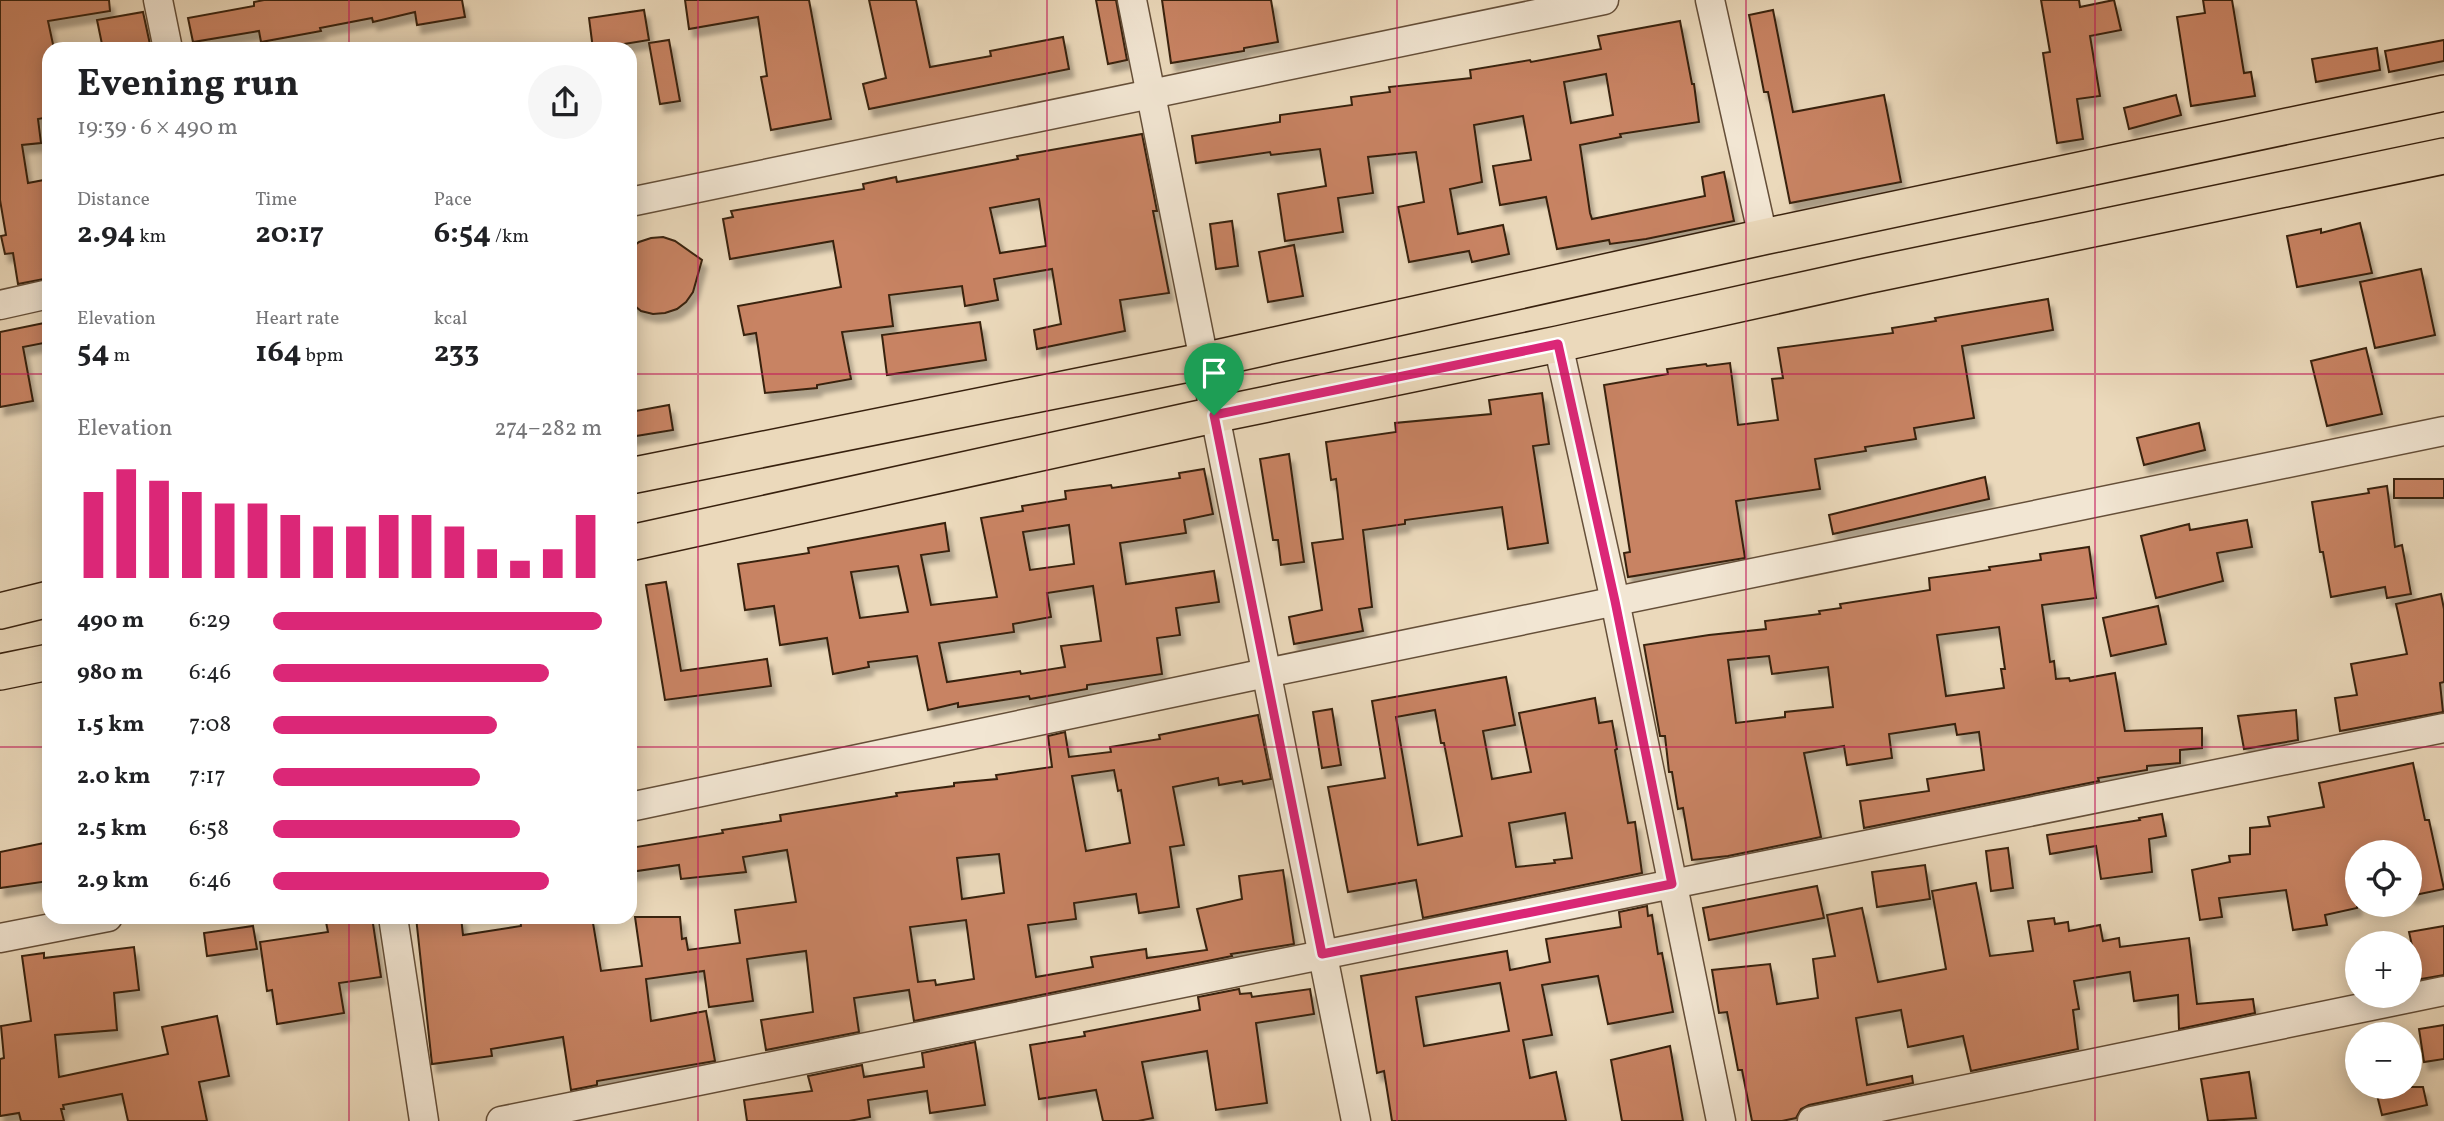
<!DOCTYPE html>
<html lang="en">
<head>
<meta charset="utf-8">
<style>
  body { margin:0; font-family:Vollkorn,serif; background:#f6f6f6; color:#202124; height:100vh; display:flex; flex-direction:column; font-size:26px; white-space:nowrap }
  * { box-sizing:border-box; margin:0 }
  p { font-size:23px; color:#757577 }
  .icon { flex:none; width:38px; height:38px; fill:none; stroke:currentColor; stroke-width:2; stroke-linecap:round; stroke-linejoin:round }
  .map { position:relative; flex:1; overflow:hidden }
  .panel { position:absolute; left:42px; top:42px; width:595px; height:882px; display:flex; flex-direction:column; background:#fff; border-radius:21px; box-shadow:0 4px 18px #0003 }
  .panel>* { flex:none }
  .tools { position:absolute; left:2345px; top:840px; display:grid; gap:14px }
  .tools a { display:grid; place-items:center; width:77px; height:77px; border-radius:50%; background:#fff; box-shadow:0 4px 18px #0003; font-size:35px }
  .pin { position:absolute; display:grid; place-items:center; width:60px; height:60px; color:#fff; margin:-72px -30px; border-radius:50% 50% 50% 0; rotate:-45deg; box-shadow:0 0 7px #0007 }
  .pin .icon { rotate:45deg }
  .round { display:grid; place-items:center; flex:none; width:74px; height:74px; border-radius:37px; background:#f6f6f6 }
  .head { display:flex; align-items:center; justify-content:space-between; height:119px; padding:0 35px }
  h1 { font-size:38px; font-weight:700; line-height:52px }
  .metrics { display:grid; grid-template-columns:repeat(3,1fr); gap:10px; height:119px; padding:7px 35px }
  .metrics div { display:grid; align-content:center }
  .metrics b { font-size:30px; font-weight:700 }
  .metrics small { font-size:19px; font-weight:400 }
  .metrics p { font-size:19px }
  .chart { height:196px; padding:14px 35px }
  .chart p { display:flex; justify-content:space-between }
  .chart svg { width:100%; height:126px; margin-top:7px; stroke:#db2777; stroke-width:6 }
  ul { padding:0 35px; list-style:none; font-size:23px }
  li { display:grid; grid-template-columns:112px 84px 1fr; align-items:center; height:52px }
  li i { height:18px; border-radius:9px; background:#db2777 }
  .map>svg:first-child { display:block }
</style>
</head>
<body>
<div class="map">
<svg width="2444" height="1121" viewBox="0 0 2444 1121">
  <defs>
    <filter id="shadow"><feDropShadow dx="4.5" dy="8" stdDeviation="2" flood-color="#0004"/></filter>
  </defs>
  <rect width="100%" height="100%" fill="#ebd9bb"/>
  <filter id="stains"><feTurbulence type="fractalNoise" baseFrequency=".00286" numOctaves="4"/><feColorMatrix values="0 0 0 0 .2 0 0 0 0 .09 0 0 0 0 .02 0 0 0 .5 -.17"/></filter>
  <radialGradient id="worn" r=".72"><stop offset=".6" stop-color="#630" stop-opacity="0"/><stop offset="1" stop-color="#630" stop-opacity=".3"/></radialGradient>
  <g fill="#c88363" stroke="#38210e" stroke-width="2" fill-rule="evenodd" filter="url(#shadow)">
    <path d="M0,0H109L110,11L48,21L54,49H49V117L38,119L41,143L22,145L28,183L49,179V278L18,284L13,253L5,254L1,236L6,235L0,200Z"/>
    <path d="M264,0H462L465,17L417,25L415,12L373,22L372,18L320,28L321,31L261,42L259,31L193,42L188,18L254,6V2Z"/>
    <path d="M685,0H809L831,119L771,130L761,77L767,76L758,17L689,29Z"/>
    <path d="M869,0H916L930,67L991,56L990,51L1063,37L1069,69L869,109L863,84L886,78Z"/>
    <path d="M1096,0H1116L1127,60L1108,64Z"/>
    <path d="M1162,0H1271L1278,42L1244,48V51L1171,63Z"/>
    <path d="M2041,0H2079L2080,7L2114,0L2121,30L2090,36L2100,96L2077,99L2083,139L2057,143L2043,53L2050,52Z"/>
    <path d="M2203,0H2232L2244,73L2251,72L2255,96L2191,106L2177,17L2205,13Z"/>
    <path d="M644,10L649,40L593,49L589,18Z"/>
    <path d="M1773,10L1793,112L1884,95L1901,182L1790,203L1768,92H1764L1749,15Z"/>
    <path d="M143,12L151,49H103L97,20Z"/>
    <path d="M1680,21L1692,84H1694L1699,122L1620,134L1621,137L1580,145L1590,213L1592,219L1705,196L1702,177L1724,172L1734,221L1646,239L1610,244L1609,240L1557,249L1546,197L1500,205L1493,166L1531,160L1523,116L1474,125L1482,182L1450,189L1458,234L1503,225L1509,254L1472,262L1469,251L1409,262L1398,207L1424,202L1416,152L1368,157L1373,193L1338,198L1343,232L1285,241L1278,194L1326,186L1320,149L1271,155L1270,152L1196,163L1192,136L1280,122V115L1352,105L1351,97L1390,92L1389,87L1471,78L1470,70L1530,60L1531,62L1601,49L1598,36ZM1606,74L1613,115L1571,123L1564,82Z"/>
    <path d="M669,40L680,101L660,104L649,43Z"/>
    <path d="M2444,40V61L2389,72L2385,51Z"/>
    <path d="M2377,48L2380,70L2316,82L2312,59Z"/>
    <path d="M2176,95L2181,115L2129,129L2124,108Z"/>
    <path d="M1142,134L1157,211H1153L1169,293L1120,300L1125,331L1037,349L1034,330L1061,324L1052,269L994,279L998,300L965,306L962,286L889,295L893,326L842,332L851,379L817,385V388L765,393L756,333L744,335L738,306L841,287L833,241L730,259L723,219L733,217L731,211L864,189L863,184L896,177L897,182L1018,159L1017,156ZM1039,199L1046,246L1000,253L990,208Z"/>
    <path d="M1232,221L1238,266L1216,269L1210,224Z"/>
    <path d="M2360,223L2372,273L2297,287L2287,236L2321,229V233Z"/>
    <path d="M663,237L675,241L702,260L693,292L686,302L677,309L665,313L653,314L641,311L630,302V249L639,242L651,238Z"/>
    <path d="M1294,245L1303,296L1268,302L1259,252Z"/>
    <path d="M2421,269L2435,335L2375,348L2360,282Z"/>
    <path d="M2048,299L2053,330L1962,346L1974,418L1914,428L1916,439L1865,447L1866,451L1815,459L1820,489L1736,501L1745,558L1628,577L1624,553L1630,552L1604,385L1668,374L1667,369L1706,364L1707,366L1730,363L1738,425L1778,420L1772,379L1783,378L1778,348L1893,333L1892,328L1936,321L1935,318Z"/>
    <path d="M49,322V342L23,347L33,401L0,407V332Z"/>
    <path d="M980,322L986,360L887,375L882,335Z"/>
    <path d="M2366,348L2382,414L2327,426L2311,361Z"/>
    <path d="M1542,393L1549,444L1533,446L1548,543L1508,549L1502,507L1405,520V524L1363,530L1372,607L1359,609L1363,631L1294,644L1289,617L1322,610L1312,543L1343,539L1336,479L1331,480L1326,442L1396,432L1395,423L1491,414L1489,400Z"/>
    <path d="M669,405L673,430L630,437V412Z"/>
    <path d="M2199,423L2205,450L2144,465L2137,438Z"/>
    <path d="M1289,454L1304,562L1281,565L1278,540H1273L1260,459Z"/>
    <path d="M1204,469L1213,514L1184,520L1186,533L1120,543L1126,584L1214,571L1219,602L1176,608L1180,635L1157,638L1162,674L1087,685V689L1030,699L1029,696L958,707V703L928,710L917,656L868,662L869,667L833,674L827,638L780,645L774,606L745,610L738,564L809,553L808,548L945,523L949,551L921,555L931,605L997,597L981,518L1023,511L1022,506L1066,499L1065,491L1111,485L1112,488L1180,478L1179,473ZM1069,525L1074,564L1030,570L1023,532ZM898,566L908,612L860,618L851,572ZM1093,586L1101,641L1061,646L1065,667L1021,674L1020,671L947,682L939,643L1014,632L1013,624L1051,617L1047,593Z"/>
    <path d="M1985,477L1989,499L1833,534L1829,515Z"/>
    <rect x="2394" y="479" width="50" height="19"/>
    <path d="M2387,486L2395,547L2402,545L2411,594L2387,598L2385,587L2331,597L2323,552H2320L2312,502L2369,493L2368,489Z"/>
    <path d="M2247,520L2252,547L2217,553L2223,581L2156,598L2141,536L2189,524L2190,530Z"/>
    <path d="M2089,547L2096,598L2042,605L2050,662L2054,661L2056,679L2069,678L2070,681L2115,673L2125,731L2202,728V748L2180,750V763L2147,766V770L2098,778L2099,781L1864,828L1860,801L1929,791L1927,779L1984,770L1979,732L1957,735L1955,724L1889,734L1892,758L1847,765L1844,746L1804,753L1821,837L1728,856L1692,860L1683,808L1678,809L1672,772H1669L1665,736H1660L1644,645L1709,635L1766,629L1765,621L1820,614L1819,611L1841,608L1840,604L1930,590L1929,578L1990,570L1989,567L2041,560L2040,554ZM1999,627L2005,669H2001L2004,688L1946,696L1937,635ZM1769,656L1772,674L1828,667L1833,707L1785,712V717L1736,723L1728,660Z"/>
    <path d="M666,582L681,671L767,659L771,686L665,700L646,585Z"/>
    <path d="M2441,594L2444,609V682L2440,683L2443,712L2340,731L2335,698L2357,695L2351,664L2407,654L2396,604Z"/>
    <path d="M2158,606L2166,644L2111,656L2103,618Z"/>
    <path d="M1506,677L1515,725L1483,731L1492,779L1531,772L1519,713L1595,698L1599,723L1612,721L1617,749L1615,750L1628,823L1635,822L1642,873L1423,918L1416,880L1348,892L1328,787L1385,778L1372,701ZM1435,710L1441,743H1444L1462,836L1418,845L1396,717ZM1565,813L1572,858L1554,860L1555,863L1516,867L1509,823Z"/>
    <path d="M1332,709L1341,765L1322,768L1313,712Z"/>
    <path d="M2296,710L2298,740L2244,749L2238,716Z"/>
    <path d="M1258,715L1271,779L1243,784L1242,781L1219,785L1218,778L1173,787L1184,845L1170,847L1179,907L1139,913L1136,894L1074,903L1076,919L1028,925L1036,977L1093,967L1091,957L1146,949L1147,958L1207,950L1197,909L1242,899L1239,876L1283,870L1294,944L1231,954L1232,956L914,1021L909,990L854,998L859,1032L766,1050L761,1020L813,1012L806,951L747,959L753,1001L709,1007L704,971L646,979L651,1021L706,1011L715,1061L597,1081V1085L571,1090L563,1037L491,1049L492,1056L432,1064L416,917H461L463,935L521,926L520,917H592L601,971L642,966L635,917H680L682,939L686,938L688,950L740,943L735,910L796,902L787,850L743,857L746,872L681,879L679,865L630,872V848L723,833L722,830L781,821L780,815L897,796L896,793L954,786V783L997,779L996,775L1052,767L1048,736L1065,732L1069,757L1111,752L1110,747L1160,739L1159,735ZM1114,770L1118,791L1121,790L1130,843L1086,851L1072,776ZM999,854L1004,893L962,899L957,858ZM966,920L974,979L936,985L935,980L918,982L910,927Z"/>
    <path d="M2413,763L2425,820H2429L2444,889L2410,896V852H2357V908L2325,915L2327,925L2293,930L2286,890L2219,898L2222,917L2200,920L2192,870L2230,862L2229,856L2250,854V828L2270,826L2268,817L2324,807L2319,783Z"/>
    <path d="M2162,814L2166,836L2149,839L2152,872L2101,879L2096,846L2050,854L2047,835L2140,820L2139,818Z"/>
    <path d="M49,842V881L0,888V852Z"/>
    <path d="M2008,848L2013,888L1991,891L1986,851Z"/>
    <path d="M1925,865L1930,899L1877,907L1872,872Z"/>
    <path d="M1976,883L1990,956L2033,951L2028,921L2054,918L2055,924L2068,922L2069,931L2100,925L2103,941L2119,938L2120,947L2189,938L2197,1004L2253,999L2255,1013L2179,1029L2178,995L2134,1001L2130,972L2074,981L2079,1009L2073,1010L2078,1049L1971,1071L1963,1036L1908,1047L1901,1010L1856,1018L1867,1085L1912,1076L1913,1083L1809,1105L1801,1109L1796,1118L1782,1121H1752L1742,1070H1738L1727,1012L1719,1013L1712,970L1770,964L1777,1004L1818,998L1813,959L1835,956L1827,915L1862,908L1878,982L1946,969L1932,891Z"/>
    <path d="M1817,886L1824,918L1709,940L1703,908Z"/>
    <path d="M1647,906L1648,916L1652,915L1658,954L1662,953L1673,1012L1608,1024L1598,976L1542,985L1552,1035L1523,1040L1530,1078L1556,1072L1566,1121H1392L1384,1071L1377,1073L1361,976L1507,951L1510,970L1550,962L1546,939L1621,927L1619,912ZM1500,983L1509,1031L1424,1046L1416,997Z"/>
    <path d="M325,917H372L381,977L339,983L344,1013L277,1024L272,990L267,991L260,942L328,932Z"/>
    <path d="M253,926L257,949L207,956L204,933Z"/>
    <path d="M2444,926V975L2410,981V951L2413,950L2409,932Z"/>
    <path d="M134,947L139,990L114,993L117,1030L55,1035L59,1077L168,1054L162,1027L217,1016L229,1076L199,1082L207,1121H128L122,1094L63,1105L64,1109H61L64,1121H21L19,1113L0,1116V1059L4,1058L1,1026L31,1021L22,956L44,953V958Z"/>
    <path d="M1239,989L1240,994L1251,993L1252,997L1310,989L1314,1014L1256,1023L1267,1103L1216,1110L1207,1051L1142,1062L1153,1118L1138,1121H1103L1096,1090L1039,1099L1030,1045L1085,1036L1084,1032L1200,1010L1198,997Z"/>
    <path d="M2444,1025V1059L2424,1062L2419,1029Z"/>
    <path d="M975,1042L985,1105L930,1113L927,1091L868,1100L870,1117L849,1121H747L744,1100L812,1091L808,1076L862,1065L864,1077L924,1067L922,1053Z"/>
    <path d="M1670,1046L1683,1121H1622L1611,1060Z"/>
    <path d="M2249,1072L2256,1118L2208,1121L2201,1079Z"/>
    <path d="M2375,1087H2423L2427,1105L2382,1115Z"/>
  </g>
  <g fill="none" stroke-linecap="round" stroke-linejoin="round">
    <g stroke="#654f39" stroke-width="31">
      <g id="minor">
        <path d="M158,0L168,49"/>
        <path d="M1132,0L1356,1121"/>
        <path d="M1710,0L1763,237"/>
        <path d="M630,202L1604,0"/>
        <path d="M0,305L49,294"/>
        <path d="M1558,344L1615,601L1721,1121"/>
        <path d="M630,807L1266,673L2444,431"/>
        <path d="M393,917L424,1121"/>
        <path d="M0,938L108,917"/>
        <path d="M501,1121L2444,728"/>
        <path d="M1812,1121L2444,991"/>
      </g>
    </g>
    <g stroke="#38210e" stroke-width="38">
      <g id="major">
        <path d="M630,476L1203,361L1763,237L2444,93"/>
        <path d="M630,543L1214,415L1558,344L1866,276L2444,156"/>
        <path d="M0,611L49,599"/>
        <path d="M0,672L49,662"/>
      </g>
    </g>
    <use href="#minor" stroke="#f2e6d3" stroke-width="28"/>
    <use href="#major" stroke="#ebd9bb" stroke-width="35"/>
  </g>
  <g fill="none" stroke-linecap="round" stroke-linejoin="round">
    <g stroke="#fff" stroke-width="14">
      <path id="route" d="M1558,344L1615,601L1672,884L1322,954L1214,415Z"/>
    </g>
    <use href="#route" stroke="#db2777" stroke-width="9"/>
  </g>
  <path fill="none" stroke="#c2185b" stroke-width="2" stroke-opacity="0.55" d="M349,0V49M698,0V1121M1047,0V1121M1397,0V1121M1746,0V1121M2095,0V1121M0,374H49M630,374H2444M0,747H49M630,747H2444M349,917V1121"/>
  <rect width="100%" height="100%" filter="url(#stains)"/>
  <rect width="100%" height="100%" fill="url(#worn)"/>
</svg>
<div class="tools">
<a><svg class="icon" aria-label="locate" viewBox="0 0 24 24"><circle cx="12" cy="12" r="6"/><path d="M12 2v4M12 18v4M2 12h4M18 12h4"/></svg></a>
<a>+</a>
<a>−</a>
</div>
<div class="pin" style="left:1214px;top:415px;background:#1e9e55"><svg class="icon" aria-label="arrive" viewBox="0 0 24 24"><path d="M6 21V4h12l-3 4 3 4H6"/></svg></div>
<section class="panel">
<div class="head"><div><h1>Evening run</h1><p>19:39 · 6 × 490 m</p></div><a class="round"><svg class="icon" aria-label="share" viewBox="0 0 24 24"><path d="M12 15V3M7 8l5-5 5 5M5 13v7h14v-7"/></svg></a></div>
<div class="metrics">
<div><p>Distance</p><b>2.94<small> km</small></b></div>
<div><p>Time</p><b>20:17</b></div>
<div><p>Pace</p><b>6:54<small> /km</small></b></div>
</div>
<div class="metrics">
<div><p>Elevation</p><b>54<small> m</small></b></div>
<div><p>Heart rate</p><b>164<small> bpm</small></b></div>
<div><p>kcal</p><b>233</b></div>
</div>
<div class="chart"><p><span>Elevation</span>274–282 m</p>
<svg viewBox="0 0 160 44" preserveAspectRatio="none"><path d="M5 44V14M15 44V6M25 44V10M35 44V14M45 44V18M55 44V18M65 44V22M75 44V26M85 44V26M95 44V22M105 44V22M115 44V26M125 44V34M135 44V38M145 44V34M155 44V22"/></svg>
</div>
<ul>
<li><b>490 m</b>6:29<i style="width:100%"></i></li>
<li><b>980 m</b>6:46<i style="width:84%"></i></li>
<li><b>1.5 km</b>7:08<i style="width:68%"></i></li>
<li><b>2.0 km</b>7:17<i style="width:63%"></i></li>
<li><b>2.5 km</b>6:58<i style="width:75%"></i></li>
<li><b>2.9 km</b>6:46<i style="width:84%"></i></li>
</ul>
</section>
</div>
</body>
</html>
